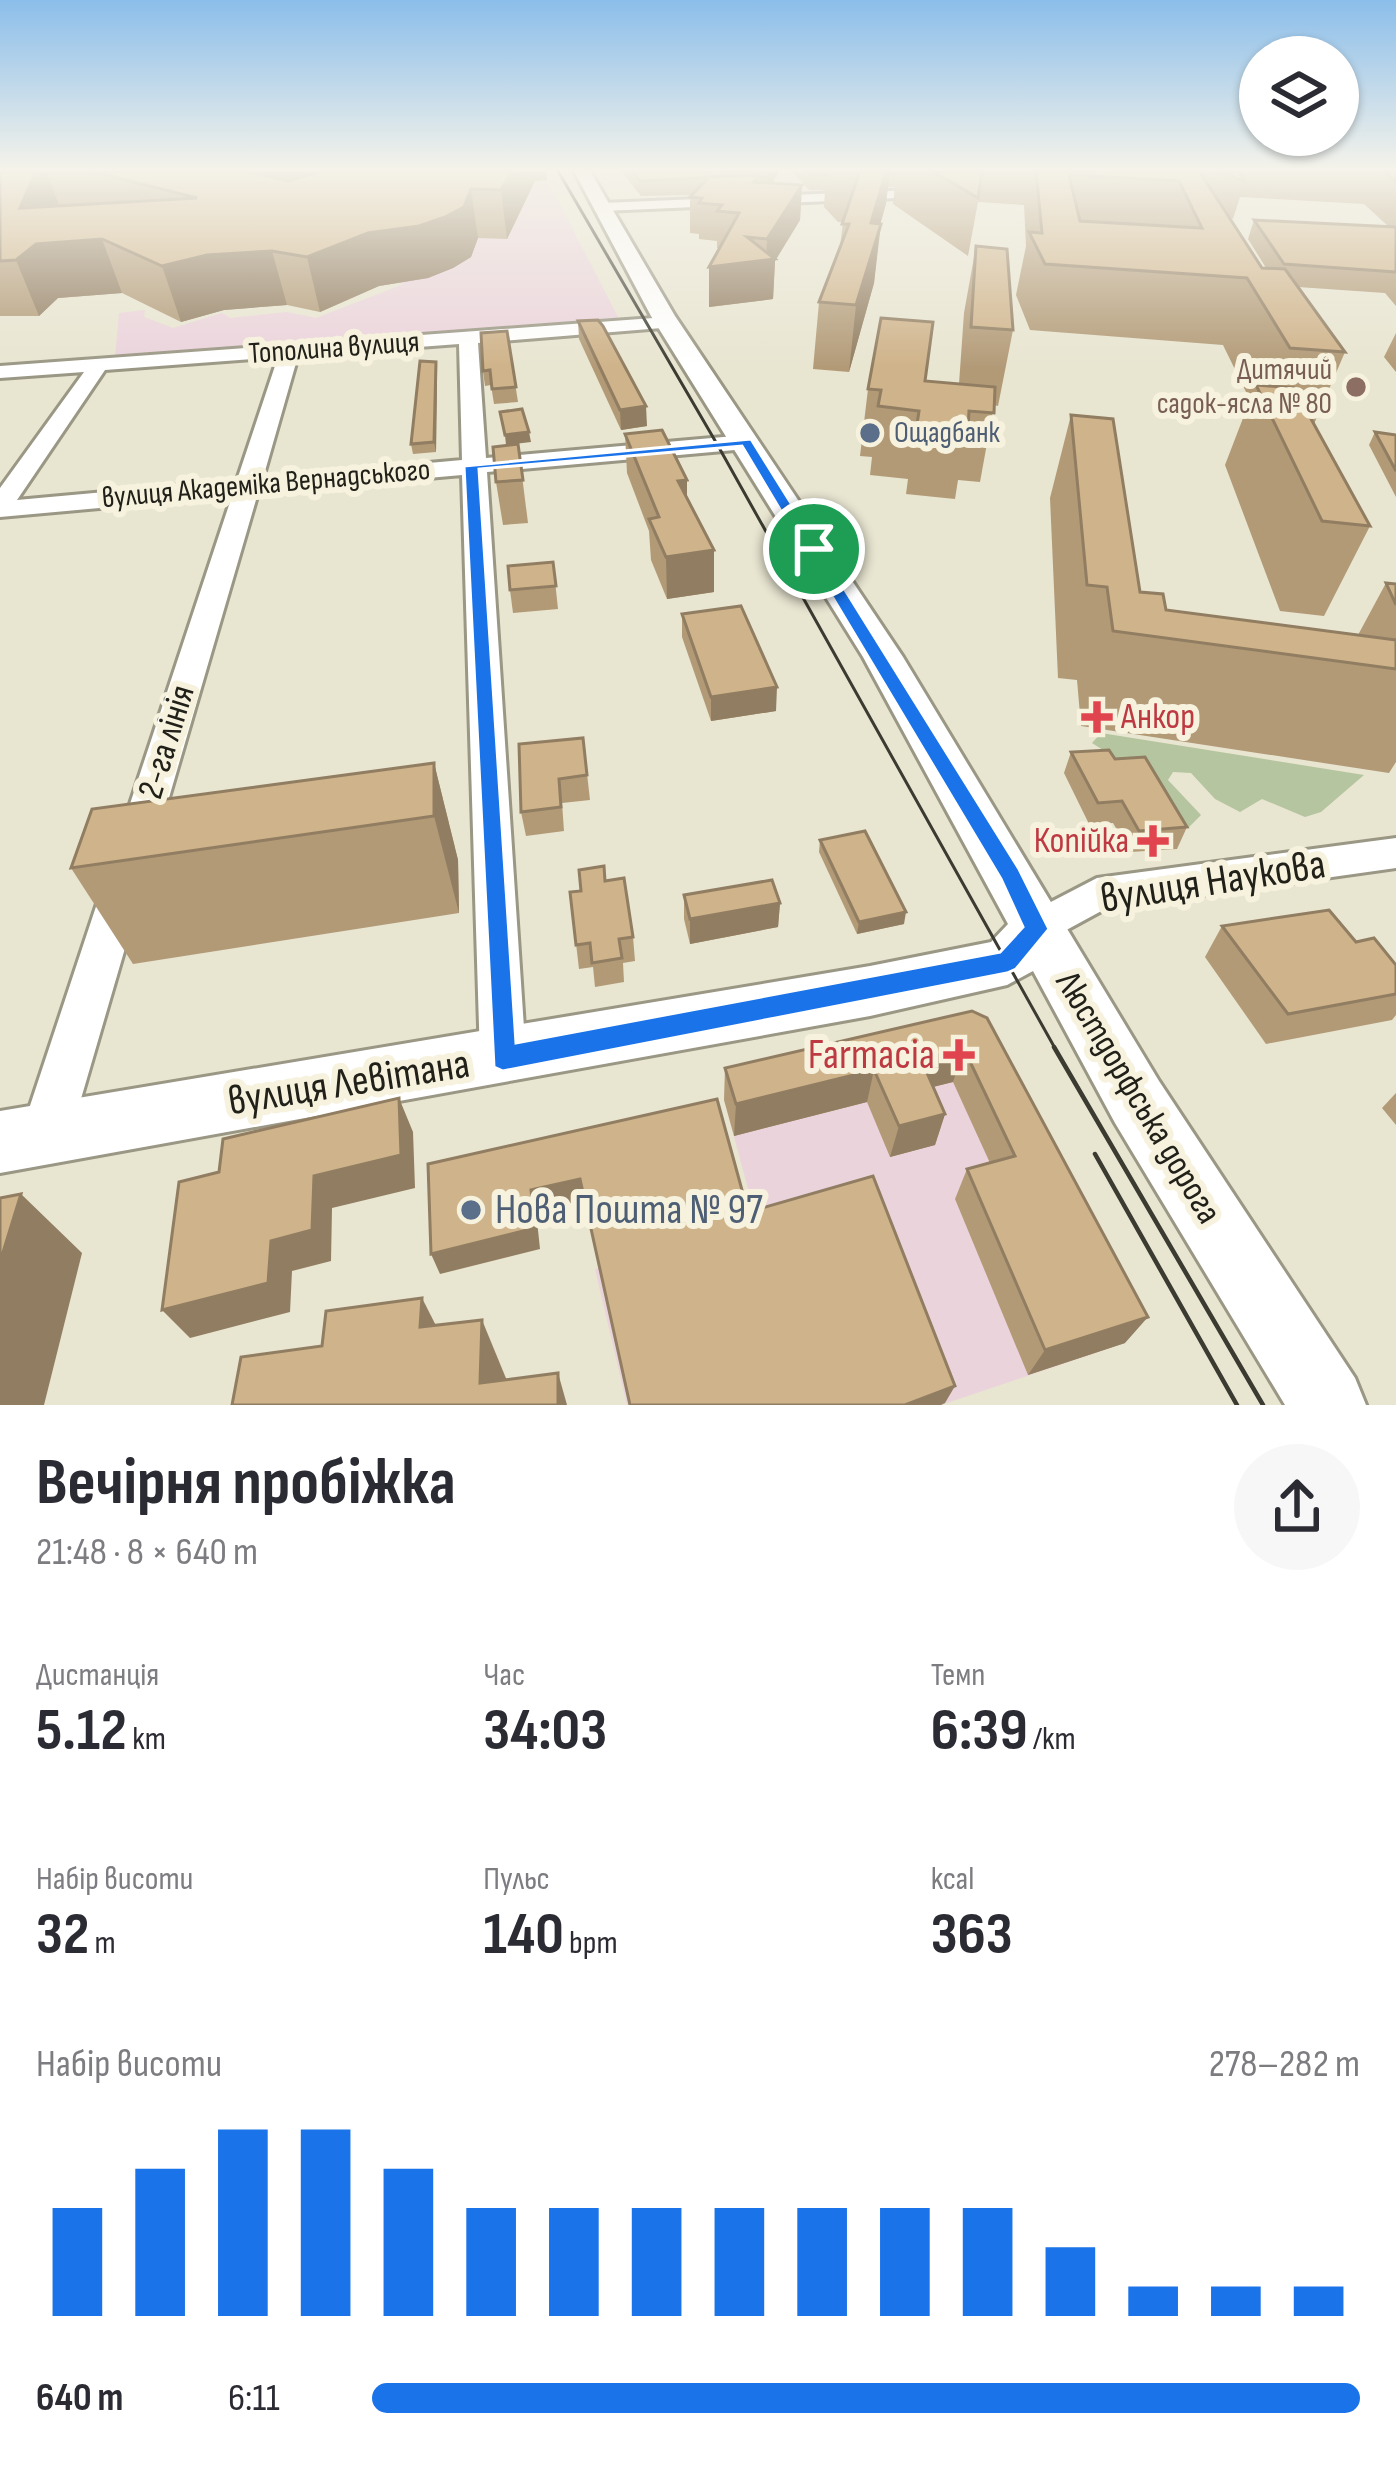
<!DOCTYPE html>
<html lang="uk">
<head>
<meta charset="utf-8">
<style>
  body { margin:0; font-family:"Sofia Sans Condensed",sans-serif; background:#f7f7f7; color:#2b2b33; height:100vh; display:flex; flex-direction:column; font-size:45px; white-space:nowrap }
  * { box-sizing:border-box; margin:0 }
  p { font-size:39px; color:#7c7c81 }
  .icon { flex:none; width:66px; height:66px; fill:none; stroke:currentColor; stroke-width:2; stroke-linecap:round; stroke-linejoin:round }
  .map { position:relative; height:1405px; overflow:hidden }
  .sheet { display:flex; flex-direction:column; background:#fff; flex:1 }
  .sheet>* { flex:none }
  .tools { position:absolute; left:1239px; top:36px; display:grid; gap:24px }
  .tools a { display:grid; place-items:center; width:120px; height:120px; border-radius:50%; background:#fff; box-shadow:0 3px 9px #0004; font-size:60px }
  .pin { position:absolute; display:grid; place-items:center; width:102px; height:102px; color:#fff; margin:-51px; border:6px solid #fff; border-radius:50%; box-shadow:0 3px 12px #0007 }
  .round { display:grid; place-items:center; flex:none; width:126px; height:126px; border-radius:63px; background:#f7f7f7 }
  .head { display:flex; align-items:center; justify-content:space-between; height:204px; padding:0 36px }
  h1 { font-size:66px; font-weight:700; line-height:90px }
  .stats { display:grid; grid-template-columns:repeat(3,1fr); gap:18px; height:204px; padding:12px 36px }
  .stats div { display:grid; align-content:center }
  .stats b { font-size:60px; font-weight:700 }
  .stats small { font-size:33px; font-weight:400 }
  .stats p { font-size:33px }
  .chart { height:336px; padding:24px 36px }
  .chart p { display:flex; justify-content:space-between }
  .chart svg { width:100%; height:216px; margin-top:12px; stroke:#1a73e8; stroke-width:6 }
  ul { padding:0 36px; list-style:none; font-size:39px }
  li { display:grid; grid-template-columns:192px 144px 1fr; align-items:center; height:90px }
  li i { height:30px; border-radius:15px; background:#1a73e8 }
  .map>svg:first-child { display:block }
</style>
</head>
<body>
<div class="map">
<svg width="1396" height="1405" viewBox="0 0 1396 1405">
  <rect width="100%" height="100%" fill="#e8e5d1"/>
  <g fill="#ebd3dc">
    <path d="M543,171L620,321L115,357L119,313L145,310L144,317L173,328L222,313L230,318L287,312L316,318L404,284L47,233L0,199Z"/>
    <path d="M961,1044L1125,1343L941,1405H627L595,1269L759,1229L724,1100Z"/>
  </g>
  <path fill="#b5c59f" d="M1101,733L1364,775L1321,812L1305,817L1262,799L1240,812L1215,799L1191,773L1173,772L1168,780L1201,815L1188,828L1160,820L1131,768L1092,743Z"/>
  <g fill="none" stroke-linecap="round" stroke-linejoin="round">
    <g stroke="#9a9785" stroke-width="6">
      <g id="minor">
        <path d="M937,189L942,196L603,211L596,207L603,203Z"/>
        <path d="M667,317L674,319V327L478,343L486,458L746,435L758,442L746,449L487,472L526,1058L519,1073L503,1080L487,1073L480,1058L462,475L258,493L71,1133L63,1150L46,1157L29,1150L21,1133L232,496L0,517V488L84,372L0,378V366ZM459,344L462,460L263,478L298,356ZM278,357L237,480L17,500L105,370Z"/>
        <path d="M1396,838V868L1105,909L1037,946L1022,941L1016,929L1022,917L1097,878Z"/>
      </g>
    </g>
    <g stroke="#9a9785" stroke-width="6">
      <path id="major" d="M574,171H590L675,316L903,657L1159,1081L1355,1378L1366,1405H1285L1115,1123L1033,971L1007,985L870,1016L0,1173V1111L870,966L991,942L1008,924L863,657L651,316Z"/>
    </g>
    <use href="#minor" fill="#fff" fill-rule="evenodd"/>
    <use href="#major" fill="#fff" fill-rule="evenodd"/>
    <path stroke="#3c3b32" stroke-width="3" d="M558,171L717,444L1056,1050"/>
    <g stroke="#3c3b32" stroke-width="4.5">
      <path d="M1054,1047L1263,1405"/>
      <path d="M1095,1154L1237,1405"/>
    </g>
  </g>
  <g fill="#b29a77" fill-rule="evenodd">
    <path d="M0,171H546L547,180L535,181L507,239L478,238L471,257L453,268L428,278L379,286L320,312L287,305L224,310L181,322L122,293L58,298L39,316H0Z"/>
    <path d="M621,171H779L772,183L802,185L800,220L775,261L773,299L709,307V267L719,248H717V241L699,239V234L690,233V197L693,195L641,196Z"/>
    <path d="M792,171H1396V306L1385,293L1298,287L1345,352L1314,424L1370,526L1324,616L1280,611L1225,465L1250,400L1223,345L1030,330L1016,295L1026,246L1024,205L978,202L968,256L893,204L895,187H888L880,224L874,283L849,372L813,369L819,302L840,247L843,222H838L824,207L825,190H809ZM1240,197L1364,204L1388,226L1254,220L1248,239L1266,268H1262L1229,217L1233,219Z"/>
    <path d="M976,246L1013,330L998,406L994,405L980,482L958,480L955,499L906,494L908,479L870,475L872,457L860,456L868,389L925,381L959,384L964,313Z"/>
    <path d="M578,321L647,426L621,430L579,339Z"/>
    <path d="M507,331L518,402L494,404L491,385L485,386L483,371Z"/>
    <path d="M1396,333V372L1384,357Z"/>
    <path d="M436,362L437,371L436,452L413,454L411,444Z"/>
    <path d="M1071,415L1140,592L1166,610L1358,635L1386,583L1396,584V762L1389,773L1081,726L1077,680L1058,678L1050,498Z"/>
    <path d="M1375,432L1396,435V497L1369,445Z"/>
    <path d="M625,434L687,480V498L714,550V592L667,599L651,560L649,531L627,473Z"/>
    <path d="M518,444L528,523L503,525L496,482Z"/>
    <path d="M553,562L558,609L513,613L510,590Z"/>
    <path d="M682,614L776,711L711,721L682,637Z"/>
    <path d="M583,738L590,800L562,803L564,831L526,836L521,812Z"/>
    <path d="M1071,752L1115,759L1187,827L1177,849L1130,852L1113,823L1089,824L1064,773Z"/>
    <path d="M434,763L458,860L459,913L133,964L71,868Z"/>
    <path d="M820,840L904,924L857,934L819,852Z"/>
    <path d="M605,881L633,937L635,961L623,963L624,982L595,987L593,967L579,969L570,892L581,891Z"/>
    <path d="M684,895L780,903L778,927L690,944L684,919Z"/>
    <path d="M1222,926L1356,942L1396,965V1015L1392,1020L1266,1044L1205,957Z"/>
    <path d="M972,1011L1125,1343L1028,1375L955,1199L967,1169L990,1163L953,1082L933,1087L945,1114L935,1145L890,1157L867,1102L734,1136L724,1100L725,1068Z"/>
    <path d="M1396,1093V1125L1382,1108Z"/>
  </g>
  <g fill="#917d61">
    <path d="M36,171H46L59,205L102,239L122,293L58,298L39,316L16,260L20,208Z"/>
    <path d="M199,171H315L317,179L210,206Z"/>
    <path d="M512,171H546L547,180L535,181L507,239L501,190Z"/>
    <path d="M771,171H779L767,192L768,177Z"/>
    <path d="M886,171H890L886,204L874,247L881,224L874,283L849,372L856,305L871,223Z"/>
    <path d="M802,185L800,220L775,261L773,299L709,307V267L766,260L767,239Z"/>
    <path d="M471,189L478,238L471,257L453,268L428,278L379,286L320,312L307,257Z"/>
    <path d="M272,251L287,305L224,310L181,322L162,266L207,255Z"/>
    <path d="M436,362L437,371L436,452L434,442Z"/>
    <path d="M646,406L647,426L621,430L620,410Z"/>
    <path d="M529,432L531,442L506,445L505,435Z"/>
    <path d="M687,480V520L678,481Z"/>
    <path d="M714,550V592L667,599L666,557Z"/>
    <path d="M777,687L776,711L711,721V697Z"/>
    <path d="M434,763L458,860L459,913L434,816Z"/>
    <path d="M780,903L778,927L690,944V919Z"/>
    <path d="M906,912L904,924L857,934L859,922Z"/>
    <path d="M964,1049L953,1082L912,1092L921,1059Z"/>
    <path d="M874,1070L867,1102L734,1136L736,1104Z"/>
    <path d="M399,1098L413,1132L415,1188L332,1208L331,1261L292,1271L290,1312L190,1338L162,1310L314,1176Z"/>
    <path d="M945,1114L935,1145L890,1157L899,1126Z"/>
    <path d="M580,1179L584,1200L536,1211L540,1249L440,1274L431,1254L531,1190Z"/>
    <path d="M21,1194L82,1253L44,1405H0V1262Z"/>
    <path d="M422,1298L468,1389L420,1327Z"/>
    <path d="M1148,1317L1125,1343L1028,1375L1045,1350Z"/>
    <path d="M482,1320L517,1405L480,1383Z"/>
    <path d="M558,1373L567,1405H558Z"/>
    <path d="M955,1386L945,1403L941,1405H905Z"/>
  </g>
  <g fill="#cfb38a" stroke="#917d61" stroke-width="3" fill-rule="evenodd">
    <path d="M0,171H36L20,208L197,198L90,171H244L289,181L321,171H512L501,190L471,189L464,207L445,217L419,226L368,233L307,257L272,251L207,255L162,266L102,239L36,244L16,260L0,261Z"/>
    <path d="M632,171H771L768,177H757L758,175L640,181Z"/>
    <path d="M806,171H827L826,175H810Z"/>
    <path d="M860,171H886L871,223L881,224L856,305L819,302L849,224H842Z"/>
    <path d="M933,171H982L978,198Z"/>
    <path d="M1036,171H1199L1262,268L1285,269L1345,352L1290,348L1247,278L1045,264L1029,232L1042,233ZM1069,175L1179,181L1202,228L1080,221Z"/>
    <path d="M1220,171H1238L1245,182Z"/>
    <path d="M1383,171H1396V182Z"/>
    <path d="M758,175L754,182L802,185L767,239L747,237L775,259L709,267L739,213L717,211L722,205L699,203L702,198L690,197L709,177Z"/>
    <path d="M1254,220L1396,227V272L1284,264Z"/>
    <path d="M976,246L1007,249L1013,330L971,327Z"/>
    <path d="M881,318L933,322L925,381L995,387L994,413L969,411L968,430L917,424L919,411L878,406L881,390L868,389Z"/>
    <path d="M598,320L603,326L646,406L620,410L578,321Z"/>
    <path d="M507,331L516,387L492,389L490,370L483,371L481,333Z"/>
    <path d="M420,361L436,362L434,442L411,444Z"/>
    <path d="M1256,385L1294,388L1370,526L1322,521Z"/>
    <path d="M522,409L529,432L505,435L500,412Z"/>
    <path d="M1071,415L1113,419L1140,592L1163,594L1166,610L1396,640V669L1113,631L1107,587L1087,585Z"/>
    <path d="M662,430L687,480L678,481L714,550L666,557L649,519L659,517L625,434Z"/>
    <path d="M1375,432L1396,435V471Z"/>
    <path d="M518,444L523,480L496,482L493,447Z"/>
    <path d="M553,562L556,586L510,590L508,566Z"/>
    <path d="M1386,583L1396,584V605Z"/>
    <path d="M741,606L777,687L711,697L682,614Z"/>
    <path d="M583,738L587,775L559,779L561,807L521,812L519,744Z"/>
    <path d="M1109,750L1115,759L1145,757L1187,827L1139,831L1122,801L1098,803L1071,752Z"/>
    <path d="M434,763V816L71,868L92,809Z"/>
    <path d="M865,831L906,912L859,922L820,840Z"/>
    <path d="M604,866L605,881L624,878L633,937L619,939L622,958L592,963L590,943L576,945L570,892L581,891L579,870Z"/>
    <path d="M772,880L780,903L690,919L684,895Z"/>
    <path d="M1329,910L1356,942L1374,938L1396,965V994L1288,1014L1222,926Z"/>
    <path d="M972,1011L987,1018L1148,1317L1045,1350L967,1169L1015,1156L964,1049L921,1059L945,1114L899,1126L874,1070L736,1104L725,1068Z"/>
    <path d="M399,1098L401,1155L314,1176L312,1230L271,1241L268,1283L162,1310L179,1182L219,1172L223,1139Z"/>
    <path d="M717,1099L748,1212L873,1176L955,1386L905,1405H630L580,1179L531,1190L535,1228L431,1254L428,1164Z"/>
    <path d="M21,1194L0,1262V1198Z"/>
    <path d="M422,1298L420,1327L482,1320L480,1383L558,1373V1405H232L241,1357L322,1346L326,1311Z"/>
  </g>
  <linearGradient id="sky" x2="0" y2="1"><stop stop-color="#8bbeea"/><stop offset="0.46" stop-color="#f5f3ea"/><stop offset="1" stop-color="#f5f3ea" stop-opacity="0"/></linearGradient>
  <rect width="1396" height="368" fill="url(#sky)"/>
  <path fill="#1a73e8" stroke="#fff" stroke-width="3" fill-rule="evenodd" d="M751,439L1019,869L1049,929L1016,969L1007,973L503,1071L494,1067L464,466ZM742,446L1001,879L1023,927L1000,952L516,1043L479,469Z"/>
  <circle fill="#8d6e63" stroke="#f6f2de" stroke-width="4.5" cx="1356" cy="387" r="12"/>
  <g fill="#5c6f8a" stroke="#f6f2de" stroke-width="4.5">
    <circle cx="870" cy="433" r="12"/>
    <circle cx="471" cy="1210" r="12"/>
  </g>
  <g fill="#e0444e" stroke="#f6f2de" stroke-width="4.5">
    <path d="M1091 699h12v12h12v12h-12v12h-12v-12h-12v-12h12z"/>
    <path d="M1147 823h12v12h12v12h-12v12h-12v-12h-12v-12h12z"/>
    <path d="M953 1037h12v12h12v12h-12v12h-12v-12h-12v-12h12z"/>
  </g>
  <g text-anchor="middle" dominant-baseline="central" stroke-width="12" stroke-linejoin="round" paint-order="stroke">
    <g font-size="30" fill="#212019" stroke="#f6f2de">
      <text transform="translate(334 348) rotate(-4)">Тополина вулиця</text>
      <text transform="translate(266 484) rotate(-5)">вулиця Академіка Вернадського</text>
    </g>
    <g font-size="30" fill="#785e54" stroke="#f6f2de" text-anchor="end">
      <text x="1332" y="370">Дитячий<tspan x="1332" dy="34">садок-ясла № 80</tspan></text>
    </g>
    <g font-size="30" fill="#4e5e75" stroke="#f6f2de" text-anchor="start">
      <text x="894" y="433">Ощадбанк</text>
    </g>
    <g font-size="36" fill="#be3a42" stroke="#f6f2de" text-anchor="start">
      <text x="1121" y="717">Анкор</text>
      <text x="1129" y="841" text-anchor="end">Копійка</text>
    </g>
    <g font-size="36" fill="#212019" stroke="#f6f2de">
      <text transform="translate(167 742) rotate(-73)">2-га лінія</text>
      <text transform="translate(1138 1098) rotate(59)">Люстдорфська дорога</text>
    </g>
    <g font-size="42" fill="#212019" stroke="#f6f2de">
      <text transform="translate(1213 882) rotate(-9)">вулиця Наукова</text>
      <text transform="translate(349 1083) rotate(-9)">вулиця Левітана</text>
    </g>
    <g font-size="42" fill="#be3a42" stroke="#f6f2de" text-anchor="end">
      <text x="935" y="1055">Farmacia</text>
    </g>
    <g font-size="42" fill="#4e5e75" stroke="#f6f2de" text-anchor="start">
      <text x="495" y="1210">Нова Пошта № 97</text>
    </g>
  </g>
</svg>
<div class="tools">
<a><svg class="icon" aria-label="layers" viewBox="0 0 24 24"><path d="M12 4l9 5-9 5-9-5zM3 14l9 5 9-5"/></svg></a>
</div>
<div class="pin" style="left:814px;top:549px;background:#1e9e55"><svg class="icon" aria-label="arrive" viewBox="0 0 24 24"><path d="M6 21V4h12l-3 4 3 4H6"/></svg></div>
</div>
<section class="sheet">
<div class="head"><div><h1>Вечірня пробіжка</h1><p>21:48 · 8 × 640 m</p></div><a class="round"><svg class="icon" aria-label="share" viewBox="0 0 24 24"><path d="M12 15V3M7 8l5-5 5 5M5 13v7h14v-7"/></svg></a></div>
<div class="stats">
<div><p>Дистанція</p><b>5.12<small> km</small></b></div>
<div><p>Час</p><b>34:03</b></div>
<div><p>Темп</p><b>6:39<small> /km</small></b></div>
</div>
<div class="stats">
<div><p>Набір висоти</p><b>32<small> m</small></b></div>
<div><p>Пульс</p><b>140<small> bpm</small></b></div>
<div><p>kcal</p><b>363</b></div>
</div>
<div class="chart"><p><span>Набір висоти</span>278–282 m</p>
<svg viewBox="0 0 160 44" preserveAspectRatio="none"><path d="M5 44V22M15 44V14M25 44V6M35 44V6M45 44V14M55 44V22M65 44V22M75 44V22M85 44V22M95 44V22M105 44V22M115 44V22M125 44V30M135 44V38M145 44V38M155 44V38"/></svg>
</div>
<ul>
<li><b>640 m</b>6:11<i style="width:100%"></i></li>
</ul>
</section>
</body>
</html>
